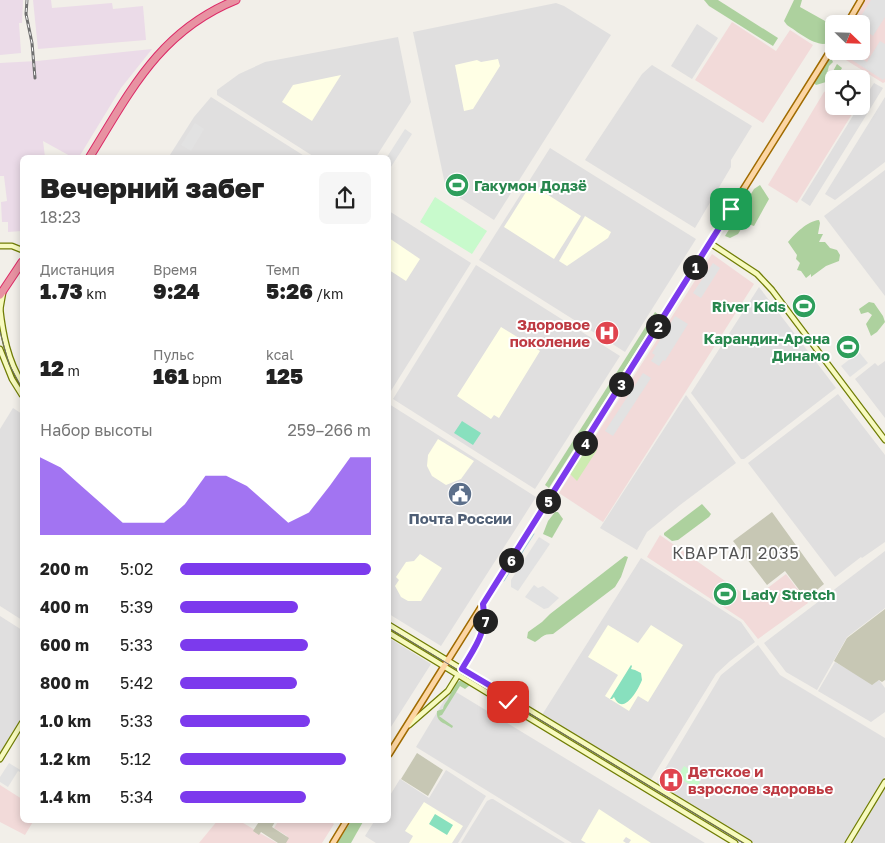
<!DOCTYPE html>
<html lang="ru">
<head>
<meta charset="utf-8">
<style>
  body { margin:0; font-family:"Golos Text",sans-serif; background:#f6f6f6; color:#222; height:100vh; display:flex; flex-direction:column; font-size:19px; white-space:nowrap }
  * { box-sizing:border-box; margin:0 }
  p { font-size:16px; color:#767676 }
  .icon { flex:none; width:28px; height:28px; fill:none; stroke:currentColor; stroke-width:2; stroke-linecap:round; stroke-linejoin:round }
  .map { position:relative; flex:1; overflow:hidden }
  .panel { position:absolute; left:20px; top:155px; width:371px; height:668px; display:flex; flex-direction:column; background:#fff; border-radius:8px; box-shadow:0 2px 8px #0003 }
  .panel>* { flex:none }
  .needle { width:32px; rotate:113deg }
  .fabs { position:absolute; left:825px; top:15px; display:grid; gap:10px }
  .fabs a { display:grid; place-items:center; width:45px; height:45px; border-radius:8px; background:#fff; box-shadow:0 2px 8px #0003; font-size:25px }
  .pin { position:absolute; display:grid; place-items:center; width:42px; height:42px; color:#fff; margin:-21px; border-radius:10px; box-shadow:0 2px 8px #0006 }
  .km { position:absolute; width:25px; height:25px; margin:-12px; border-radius:50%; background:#222; color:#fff; font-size:14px; line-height:25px; text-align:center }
  .round { display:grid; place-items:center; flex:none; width:52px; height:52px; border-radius:8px; background:#f6f6f6 }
  .overview { display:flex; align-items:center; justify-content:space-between; height:85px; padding:0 20px }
  h1 { font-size:28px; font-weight:800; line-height:38px }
  .figures { display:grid; grid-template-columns:repeat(3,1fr); gap:8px; height:85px; padding:5px 20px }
  .figures div { display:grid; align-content:center }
  .figures b { font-size:21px; font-weight:800 }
  .figures small { font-size:14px; font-weight:400 }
  .figures p { font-size:14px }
  .chart { height:140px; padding:10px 20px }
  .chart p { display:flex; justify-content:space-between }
  .chart svg { width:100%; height:90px; margin-top:5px; fill:#7c3aed; opacity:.7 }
  ul { padding:0 20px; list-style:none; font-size:16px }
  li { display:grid; grid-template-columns:80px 60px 1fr; align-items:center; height:38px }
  li i { height:12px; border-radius:6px; background:#7c3aed }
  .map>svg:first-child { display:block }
</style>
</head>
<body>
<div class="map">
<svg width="885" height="843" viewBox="0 0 885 843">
  <rect width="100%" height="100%" fill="#f2efe9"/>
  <g fill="#e0dfdf">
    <path d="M556,3L564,6L611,35L494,220L446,189L413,32Z"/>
    <path d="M697,24L718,38L692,79L671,66Z"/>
    <path d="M398,37L411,102L376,157L316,158L217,95V90L239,74L265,62Z"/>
    <path d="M652,65L752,126L731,160V167L695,228L585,160L642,74Z"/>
    <path d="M874,83L883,88L810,206L801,200L859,106H861V103Z"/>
    <path d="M211,97L306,157L168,158L194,117Z"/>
    <path d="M885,97V162L835,200L825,194Z"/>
    <path d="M550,148L696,239L625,352L479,260Z"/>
    <path d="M885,170V296L824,216Z"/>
    <path d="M389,211L471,263L389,394Z"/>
    <path d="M476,265L620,356L535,489L393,399Z"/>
    <path d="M759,287L836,388L744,459H741L691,393Z"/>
    <path d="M885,361V418L855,379L875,363L878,366Z"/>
    <path d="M838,394L885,455V542L862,558L861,557L835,577L748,463Z"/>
    <path d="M686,395L736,463L680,505L647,532L637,550L600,528Z"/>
    <path d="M389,404L536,497L441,646L389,614Z"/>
    <path d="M13,408L22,414V620L0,606V429Z"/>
    <path d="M885,551V608L847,637L817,690L786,672L764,643Z"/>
    <path d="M641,558L741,622L755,642L730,661L716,674L650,781L542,715Z"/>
    <path d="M0,616L22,630V717L0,753Z"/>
    <path d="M389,638L431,664L389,730Z"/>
    <path d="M758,645L780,675L885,738V776L844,843H754L656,784L721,675Z"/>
    <path d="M835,662L873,684L879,680L885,688V712L871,722L818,691Z"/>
    <path d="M451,689L705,843H572L416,747Z"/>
    <path d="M446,770L486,796L458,843H376L365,836L375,820H389V797L400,779L429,798Z"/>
    <path d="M885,789V843H853L857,835Z"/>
    <path d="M491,799H493L565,843H461L487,801Z"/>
  </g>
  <g fill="#f2dad9">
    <path d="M865,0H885V82L883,83L833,52L834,51H861V24H850Z"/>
    <path d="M732,22L776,51L790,30L813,45L763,123L695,80Z"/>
    <path d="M834,86V106H857L797,203L768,185L824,92Z"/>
    <path d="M712,254L754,284L603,522L559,493Z"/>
    <path d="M660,535L752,600L786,574L808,603L758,639L743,620L647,557Z"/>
    <path d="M0,785L22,799L20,804L22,806V820H34L25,835L0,822Z"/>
    <path d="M218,820H238L277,843H199Z"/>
    <path d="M279,820H328L334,824L322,843H283L287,836L274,828Z"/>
  </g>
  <g fill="#ebdbe8">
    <path d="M0,0H23L22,23H19L21,53L0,55Z"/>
    <path d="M33,0H51L52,8L112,3L113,9L143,6L146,40L38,49Z"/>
    <path d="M152,49L121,88L79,157H72L43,141L45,157L22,158V231L8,232V222H2L1,202L7,201L4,176H0V63L37,61Z"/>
  </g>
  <g fill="#ffffe5">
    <path d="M498,59L500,66L473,109L464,111L455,65L477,60L481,62Z"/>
    <path d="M341,75L312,121L282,102L293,85Z"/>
    <path d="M531,184L581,216L554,259L504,227Z"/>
    <path d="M585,216L611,232L608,238L567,266L559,261Z"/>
    <path d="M389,238L420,259L406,281L389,270Z"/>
    <path d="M501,327L540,351L499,418L494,415L491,419L457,396Z"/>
    <path d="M438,439L474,461L461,479L446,485L432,476L427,466L428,455Z"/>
    <path d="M420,554L442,568L421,601H408L401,597L395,586L399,580L396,577L406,562L414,561Z"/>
    <path d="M608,625L638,643L651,625L683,645L648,702L638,696L629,711L605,696L618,675L588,657Z"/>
    <path d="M424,802L463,826L452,843H409L413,836L405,831Z"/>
    <path d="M599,809L634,832L651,843H629L631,840L626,837L623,841L626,843H586L581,840Z"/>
  </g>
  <g fill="#c7c7b4">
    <path d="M772,512L824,584L806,599L785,571L767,585L733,541Z"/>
    <path d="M885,609V680L882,682L879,680L872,685L834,661L847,638Z"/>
    <path d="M417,753L443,770L428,796L401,779Z"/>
    <path d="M260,820H276L272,827L289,838L286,843H278L261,832L259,835L253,831Z"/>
  </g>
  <path fill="#cdebb0" d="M591,444L597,450L577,481L570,474L587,447Z"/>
  <g fill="#add19e">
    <path d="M704,0H718L778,38L773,46L709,6Z"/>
    <path d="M794,0H802L800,7L834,26C834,62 801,34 787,25L784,21Z"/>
    <path d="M829,60H832L833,62L829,66L826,77L832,73L837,64L842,68L836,79L816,85L814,83Z"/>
    <path d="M760,185L769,199L754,226L745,223L738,234L730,238L725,236L754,189Z"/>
    <path d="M819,220L820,223L818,234H823L819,242H825L830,248L837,250L840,255L839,261L826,266L811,277V274L806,278L801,271L797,270L800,263L796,259L797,255L788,242C795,234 807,221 819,220Z"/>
    <path d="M869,302L874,303L883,316L885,322L877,332L871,336L866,324L872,315L868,312L861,314L859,309Z"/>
    <path d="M655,312L659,315L549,488L545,485Z"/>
    <path d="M702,504L711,514L709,517L678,540L672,541L664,535V533Z"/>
    <path d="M555,512H558L563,519L552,538L543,534L548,521Z"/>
    <path d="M625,556L628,557L621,577L615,587L553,634C542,634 543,637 535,642L527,638L528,632L542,622L550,614Z"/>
    <path d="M462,680L470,685L465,689L460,686L442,715L439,716L453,726L452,728C443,722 436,722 437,711L443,709C444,703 447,702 449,697C453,690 452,683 462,680Z"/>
    <path d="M352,820H364L351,843H337Z"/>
  </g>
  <g fill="#c8facc">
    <path d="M435,197L487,231L472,254L420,222Z"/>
    <path d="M684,766L700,776L699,787L696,788L677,777Z"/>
  </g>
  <g fill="#88e0be">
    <path d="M462,421L481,433L473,445L454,433Z"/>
    <path d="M631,665L632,666L631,669L635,670L641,673L642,680C638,690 623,717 614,697L612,699H610Z"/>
    <path d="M435,814L453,825L447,835L429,824Z"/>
  </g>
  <g fill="#e2e2e2">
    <path d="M871,0H885V17L873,36L868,32L861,43V24H856Z"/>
    <path d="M880,41L885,44V78L883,80L852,60L857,51H861L858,57L867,62Z"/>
    <path d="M195,123L204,129L191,151L181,145Z"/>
    <path d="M405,129L412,134L389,170V158L387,157Z"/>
    <path d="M713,263L720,268L701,298L693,293Z"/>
    <path d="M675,316L688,324L665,361L663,360L659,366L651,361L655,355L652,353Z"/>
    <path d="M859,352L868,363L850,377L841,366Z"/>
    <path d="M643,373L651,378L613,436L605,431Z"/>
    <path d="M539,537L550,544L518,591L511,587V580Z"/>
    <path d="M534,585L538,588L543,586L559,598L548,608L544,609L525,597Z"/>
    <path d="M9,763L22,771V773L18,771L8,787L0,782V777Z"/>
  </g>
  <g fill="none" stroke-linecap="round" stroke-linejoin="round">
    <path stroke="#aad3df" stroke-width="1" d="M504,581L534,534"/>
    <g stroke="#707d05" stroke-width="7">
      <g id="secondary">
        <path d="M710,243L757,274L772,290L885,440"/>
        <path d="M0,246H12L22,250"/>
        <path d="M0,308C3,335 8,360 22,383"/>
        <path d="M0,310L3,293"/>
        <path d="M0,349L12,379L22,395"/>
        <path d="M389,625L749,843"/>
        <path d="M389,633L735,843"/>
        <path d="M462,669C476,645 487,634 483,604"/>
        <path d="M409,725L448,691L458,675"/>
        <path d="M0,759L22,723"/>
        <path d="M848,843L885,782"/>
      </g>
    </g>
    <g stroke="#a06b00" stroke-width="8">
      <g id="primary">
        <path d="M847,24L861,0"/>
        <path d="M389,754L834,45"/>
        <path d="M333,843L347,820"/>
      </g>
    </g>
    <g stroke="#dc2a67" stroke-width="9">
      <g id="highway">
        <path d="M89,158C130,92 159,31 236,0"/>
        <path d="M0,295L22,262"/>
      </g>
    </g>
    <use href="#secondary" stroke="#f7fabf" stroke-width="4.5"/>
    <use href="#primary" stroke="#fcd6a4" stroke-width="5"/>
    <use href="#highway" stroke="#e892a2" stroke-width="7"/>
    <g stroke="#707070" stroke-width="1">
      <path d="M0,332L9,364L22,388"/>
      <path d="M389,628L743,843"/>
    </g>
    <g stroke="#707070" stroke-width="3">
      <path id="rail" d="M27,0L26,14L32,43L35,78"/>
    </g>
    <use href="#rail" stroke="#fff" stroke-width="1" stroke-dasharray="4" stroke-linecap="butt"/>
  </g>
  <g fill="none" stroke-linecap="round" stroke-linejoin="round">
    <g stroke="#fff" stroke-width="10">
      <path id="route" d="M508,702L511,698L462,669C476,645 487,634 483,604L731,209"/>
    </g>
    <use href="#route" stroke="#7c3aed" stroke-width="6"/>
  </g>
  <defs>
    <g id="stadium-disc" transform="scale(1.25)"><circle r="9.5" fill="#2e9e5b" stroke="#fff"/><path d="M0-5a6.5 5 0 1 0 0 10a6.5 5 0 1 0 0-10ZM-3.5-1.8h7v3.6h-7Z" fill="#fff"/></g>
    <g id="hospital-disc" transform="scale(1.25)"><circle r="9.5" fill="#e0444e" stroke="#fff"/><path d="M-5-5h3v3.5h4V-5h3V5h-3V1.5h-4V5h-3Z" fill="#fff"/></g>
    <g id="civic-disc" transform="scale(1.25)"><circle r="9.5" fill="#5c6f8a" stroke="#fff"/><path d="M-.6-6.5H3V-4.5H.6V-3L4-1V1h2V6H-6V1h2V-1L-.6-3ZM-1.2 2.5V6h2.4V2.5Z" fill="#fff"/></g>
  </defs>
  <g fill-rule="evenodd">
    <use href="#stadium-disc" x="457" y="185"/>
    <use href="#stadium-disc" x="804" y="306"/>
    <use href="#hospital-disc" x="607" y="333"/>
    <use href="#stadium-disc" x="848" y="347"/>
    <use href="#civic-disc" x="460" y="494"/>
    <use href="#stadium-disc" x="725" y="594"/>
    <use href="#hospital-disc" x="671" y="780"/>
  </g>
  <g text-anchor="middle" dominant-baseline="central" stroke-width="4" stroke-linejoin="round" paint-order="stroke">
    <g font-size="15" font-weight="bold" fill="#27864d" stroke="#fff" text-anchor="start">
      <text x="474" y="185">Гакумон Додзё</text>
      <text x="786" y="306" text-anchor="end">River Kids</text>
      <text x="830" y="338" text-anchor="end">Карандин-Арена<tspan x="830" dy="17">Динамо</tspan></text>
      <text x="742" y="594">Lady Stretch</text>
    </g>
    <g font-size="15" font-weight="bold" fill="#be3a42" stroke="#fff" text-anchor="end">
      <text x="590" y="324">Здоровое<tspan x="590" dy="17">поколение</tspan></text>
      <text x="688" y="771" text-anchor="start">Детское и<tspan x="688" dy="17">взрослое здоровье</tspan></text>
    </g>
    <g font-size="15" font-weight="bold" fill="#4e5e75" stroke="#fff">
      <text x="460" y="518">Почта России</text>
    </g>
    <g font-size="16" letter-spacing="1" fill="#555" stroke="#fff">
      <text x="736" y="553">КВАРТАЛ 2035</text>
    </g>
  </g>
</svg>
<div class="fabs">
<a><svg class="needle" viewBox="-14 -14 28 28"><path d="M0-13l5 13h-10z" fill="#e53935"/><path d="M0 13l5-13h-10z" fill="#767676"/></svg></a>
<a><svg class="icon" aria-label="locate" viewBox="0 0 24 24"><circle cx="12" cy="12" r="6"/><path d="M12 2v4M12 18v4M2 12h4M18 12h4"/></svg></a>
</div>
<div class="pin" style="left:731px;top:209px;background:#1e9e55"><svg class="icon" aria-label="arrive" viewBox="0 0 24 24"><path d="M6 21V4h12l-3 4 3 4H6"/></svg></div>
<div class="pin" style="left:508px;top:702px;background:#d93025"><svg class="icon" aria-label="check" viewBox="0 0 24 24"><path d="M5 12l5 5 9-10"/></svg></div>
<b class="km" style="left:695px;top:267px">1</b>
<b class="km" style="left:658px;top:326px">2</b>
<b class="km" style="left:621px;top:384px">3</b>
<b class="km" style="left:585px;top:443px">4</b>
<b class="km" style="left:548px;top:501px">5</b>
<b class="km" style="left:511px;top:560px">6</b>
<b class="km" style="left:485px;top:621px">7</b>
<section class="panel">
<div class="overview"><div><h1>Вечерний забег</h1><p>18:23</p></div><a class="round"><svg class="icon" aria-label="share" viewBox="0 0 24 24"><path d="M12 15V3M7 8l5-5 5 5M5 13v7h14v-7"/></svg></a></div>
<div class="figures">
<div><p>Дистанция</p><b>1.73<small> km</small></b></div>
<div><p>Время</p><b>9:24</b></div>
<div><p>Темп</p><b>5:26<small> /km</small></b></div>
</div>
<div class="figures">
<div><b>12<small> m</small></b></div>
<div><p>Пульс</p><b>161<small> bpm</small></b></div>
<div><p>kcal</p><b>125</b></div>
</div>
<div class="chart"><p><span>Набор высоты</span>259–266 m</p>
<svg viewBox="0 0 160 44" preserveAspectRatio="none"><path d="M0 44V6L10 11L20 20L30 29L40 38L50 38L60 38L70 29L80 15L90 15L100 20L110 29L120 38L130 33L140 20L150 6L160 6V44z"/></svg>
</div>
<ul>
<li><b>200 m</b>5:02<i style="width:100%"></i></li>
<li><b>400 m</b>5:39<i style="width:62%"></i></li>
<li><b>600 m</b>5:33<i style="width:67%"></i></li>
<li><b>800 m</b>5:42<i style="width:61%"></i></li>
<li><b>1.0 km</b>5:33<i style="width:68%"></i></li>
<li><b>1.2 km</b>5:12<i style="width:87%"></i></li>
<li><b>1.4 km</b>5:34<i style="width:66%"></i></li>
</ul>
</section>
</div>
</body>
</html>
